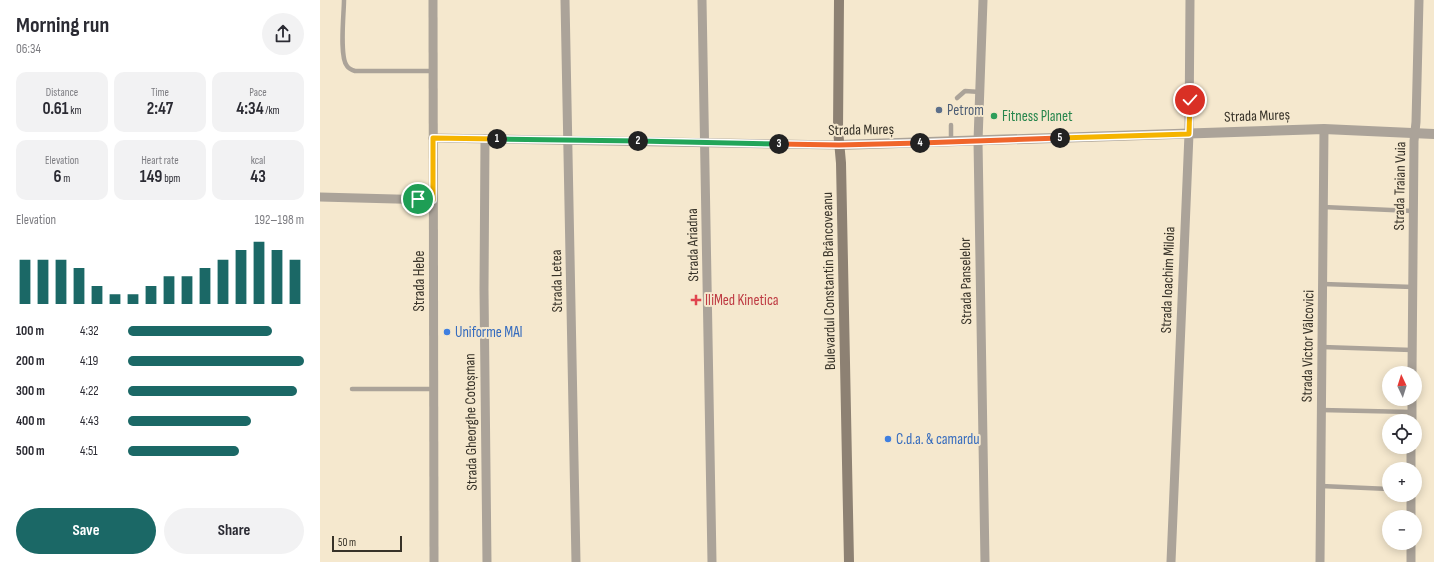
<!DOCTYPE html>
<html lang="en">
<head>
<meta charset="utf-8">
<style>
  body { margin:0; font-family:"Sofia Sans Condensed",sans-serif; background:#f2f2f3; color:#2b2b33; height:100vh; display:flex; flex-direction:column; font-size:15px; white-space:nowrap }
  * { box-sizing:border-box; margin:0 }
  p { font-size:13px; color:#7c7c81 }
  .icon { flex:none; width:22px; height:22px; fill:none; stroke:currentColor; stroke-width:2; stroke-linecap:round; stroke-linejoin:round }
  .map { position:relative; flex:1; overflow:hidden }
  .panel { display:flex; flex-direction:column; background:#fff; width:320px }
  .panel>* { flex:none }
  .needle { width:26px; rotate:356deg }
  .tools { position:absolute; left:1062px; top:366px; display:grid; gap:8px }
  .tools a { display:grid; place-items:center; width:40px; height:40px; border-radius:50%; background:#fff; box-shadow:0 2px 10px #0003; font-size:20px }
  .scale { position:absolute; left:12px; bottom:10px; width:70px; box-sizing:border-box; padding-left:4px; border:2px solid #373228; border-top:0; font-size:11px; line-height:14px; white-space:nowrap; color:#373228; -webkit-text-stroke:3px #f5e8ce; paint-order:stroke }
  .pin { position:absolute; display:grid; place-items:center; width:34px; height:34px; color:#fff; margin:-17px; border:2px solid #fff; border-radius:50%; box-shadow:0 1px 4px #0007 }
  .km { position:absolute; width:20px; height:20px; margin:-10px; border-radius:50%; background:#222; color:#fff; font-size:11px; line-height:20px; text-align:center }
  .round { display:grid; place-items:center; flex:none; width:42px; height:42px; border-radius:21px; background:#f2f2f3 }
  .summary { display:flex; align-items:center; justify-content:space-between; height:68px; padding:0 16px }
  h1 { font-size:22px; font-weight:700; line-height:30px }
  .stats { display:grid; grid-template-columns:repeat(3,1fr); gap:6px; height:68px; padding:4px 16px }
  .stats div { display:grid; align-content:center; border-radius:10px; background:#f2f2f3; text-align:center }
  .stats b { font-size:17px; font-weight:700 }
  .stats small { font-size:11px; font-weight:400 }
  .stats p { font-size:11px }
  .chart { height:112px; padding:8px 16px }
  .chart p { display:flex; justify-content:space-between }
  .chart svg { width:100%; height:72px; margin-top:4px; stroke:#1b6866; stroke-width:6 }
  .button { display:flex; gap:8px; margin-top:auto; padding:8px 16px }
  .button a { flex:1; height:46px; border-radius:24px; background:#1b6866; color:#fff; font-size:16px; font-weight:700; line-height:46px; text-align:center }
  .button a+a { background:#f2f2f3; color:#2b2b33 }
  ul { padding:0 16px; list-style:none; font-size:13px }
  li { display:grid; grid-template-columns:64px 48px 1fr; align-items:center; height:30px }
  li i { height:10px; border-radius:5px; background:#1b6866 }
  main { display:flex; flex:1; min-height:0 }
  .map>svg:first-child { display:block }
</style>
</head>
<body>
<main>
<section class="panel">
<div class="summary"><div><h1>Morning run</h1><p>06:34</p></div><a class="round"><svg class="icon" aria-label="share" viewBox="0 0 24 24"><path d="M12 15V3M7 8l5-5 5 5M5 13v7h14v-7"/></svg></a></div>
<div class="stats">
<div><p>Distance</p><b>0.61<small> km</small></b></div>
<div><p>Time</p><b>2:47</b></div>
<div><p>Pace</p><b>4:34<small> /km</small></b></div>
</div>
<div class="stats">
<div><p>Elevation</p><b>6<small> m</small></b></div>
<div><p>Heart rate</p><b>149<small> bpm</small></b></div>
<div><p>kcal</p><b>43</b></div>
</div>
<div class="chart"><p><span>Elevation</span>192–198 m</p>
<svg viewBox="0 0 160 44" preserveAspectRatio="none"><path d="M5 44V17M15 44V17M25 44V17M35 44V22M45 44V33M55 44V38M65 44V38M75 44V33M85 44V27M95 44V27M105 44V22M115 44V17M125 44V11M135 44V6M145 44V11M155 44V17"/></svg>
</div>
<ul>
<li><b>100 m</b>4:32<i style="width:82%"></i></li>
<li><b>200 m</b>4:19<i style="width:100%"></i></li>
<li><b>300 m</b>4:22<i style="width:96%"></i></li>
<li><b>400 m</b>4:43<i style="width:70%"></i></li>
<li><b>500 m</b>4:51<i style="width:63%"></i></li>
</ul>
<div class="button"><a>Save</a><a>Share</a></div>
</section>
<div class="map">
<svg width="1114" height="562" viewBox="0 0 1114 562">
  <rect width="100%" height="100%" fill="#f5e8ce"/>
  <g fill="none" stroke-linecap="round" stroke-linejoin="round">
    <g stroke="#aba399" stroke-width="4.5">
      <path d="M24,0C24,14 19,57 27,66C29,69 32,70 35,71H113"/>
      <path d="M637,98L645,91L660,92"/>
      <path d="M631,125V141"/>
      <path d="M1003,207L1093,211"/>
      <path d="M1003,284L1093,287"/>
      <path d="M1002,347L1092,350"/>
      <path d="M32,389H113"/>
      <path d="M1001,410L1092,412"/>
      <path d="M1001,486L1069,489"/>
    </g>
    <g stroke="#aba399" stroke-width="9">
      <path d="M113,0L114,562"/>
      <path d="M245,0L256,562"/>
      <path d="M382,0L392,562"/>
      <path d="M663,0L658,141L665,562"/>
      <path d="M113,138L519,145"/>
      <path d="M165,139L164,289L167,562"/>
      <path d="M0,197L113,200"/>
      <path d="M1092,373L1094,141L1096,122L1099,0"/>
      <path d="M1092,421V399"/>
      <path d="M1091,469V447"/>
      <path d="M1091,517V495"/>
      <path d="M851,562L869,134L870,0"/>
      <path d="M1000,562L1004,129"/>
      <path d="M1091,562V543"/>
    </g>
    <path stroke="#aba399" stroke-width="10" d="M519,145L1004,129L1114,134"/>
    <path stroke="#8d8173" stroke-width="10" d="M519,0L518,130L521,163L529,562"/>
  </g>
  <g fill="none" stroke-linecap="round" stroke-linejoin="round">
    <g stroke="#fff" stroke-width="8">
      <path id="split-1" d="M98,199L113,200V138L177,139"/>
    </g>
    <g stroke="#fff" stroke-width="8">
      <path id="split-2" d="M177,139L318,141"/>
    </g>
    <g stroke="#fff" stroke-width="8">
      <path id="split-3" d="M318,141L459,144"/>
    </g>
    <g stroke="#fff" stroke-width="8">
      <path id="split-4" d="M459,144L519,145L600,143"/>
    </g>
    <g stroke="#fff" stroke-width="8">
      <path id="split-5" d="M600,143L740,138"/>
    </g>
    <g stroke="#fff" stroke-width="8">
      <path id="split-6" d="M740,138L869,134L870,100"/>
    </g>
    <use href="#split-1" stroke="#f5b400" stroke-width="5"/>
    <use href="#split-2" stroke="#22a559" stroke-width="5"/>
    <use href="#split-3" stroke="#22a559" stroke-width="5"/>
    <use href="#split-4" stroke="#f0652b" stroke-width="5"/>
    <use href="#split-5" stroke="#f0652b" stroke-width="5"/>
    <use href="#split-6" stroke="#f5b400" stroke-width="5"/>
  </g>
  <circle fill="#5c6f8a" stroke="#f5e8ce" stroke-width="1.5" cx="619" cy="110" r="4"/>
  <circle fill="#2e9e5b" stroke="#f5e8ce" stroke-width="1.5" cx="674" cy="116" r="4"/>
  <path fill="#e0444e" stroke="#f5e8ce" stroke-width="1.5" d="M374 294h4v4h4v4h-4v4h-4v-4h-4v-4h4z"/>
  <g fill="#3f7fe0" stroke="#f5e8ce" stroke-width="1.5">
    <circle cx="127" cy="332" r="4"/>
    <circle cx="568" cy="439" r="4"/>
  </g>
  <g text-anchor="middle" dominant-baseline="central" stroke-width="4" stroke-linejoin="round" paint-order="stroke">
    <g font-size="15" fill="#4e5e75" stroke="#f5e8ce" text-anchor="start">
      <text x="627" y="110">Petrom</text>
    </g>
    <g font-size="15" fill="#27864d" stroke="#f5e8ce" text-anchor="start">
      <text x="682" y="116">Fitness Planet</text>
    </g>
    <g font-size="15" fill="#373228" stroke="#f5e8ce">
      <text transform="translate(937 116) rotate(-2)">Strada Mureș</text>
      <text transform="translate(541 130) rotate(-1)">Strada Mureș</text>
      <text transform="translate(1080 186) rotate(-89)">Strada Traian Vuia</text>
      <text transform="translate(373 245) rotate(-91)">Strada Ariadna</text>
      <text transform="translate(848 280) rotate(-88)">Strada Ioachim Miloia</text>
      <text transform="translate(99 281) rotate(-90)">Strada Hebe</text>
      <text transform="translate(237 281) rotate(-91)">Strada Letea</text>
      <text transform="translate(509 281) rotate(-91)">Bulevardul Constantin Brâncoveanu</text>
      <text transform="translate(646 281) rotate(-91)">Strada Panselelor</text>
      <text transform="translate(988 346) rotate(-89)">Strada Victor Vâlcovici</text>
      <text transform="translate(151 422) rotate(-91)">Strada Gheorghe Cotoșman</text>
    </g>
    <g font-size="15" fill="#be3a42" stroke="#f5e8ce" text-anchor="start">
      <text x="385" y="300">IliMed Kinetica</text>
    </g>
    <g font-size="15" fill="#366cbe" stroke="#f5e8ce" text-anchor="start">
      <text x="135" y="332">Uniforme MAI</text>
      <text x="576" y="439">C.d.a. &amp; camardu</text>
    </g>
  </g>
</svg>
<div class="tools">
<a><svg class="needle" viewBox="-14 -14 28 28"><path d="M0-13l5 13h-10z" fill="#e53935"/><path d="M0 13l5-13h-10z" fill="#7c7c81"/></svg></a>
<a><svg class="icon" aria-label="locate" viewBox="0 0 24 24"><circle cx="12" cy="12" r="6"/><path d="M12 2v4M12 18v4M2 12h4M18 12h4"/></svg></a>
<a>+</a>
<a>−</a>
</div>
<div class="scale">50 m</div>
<div class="pin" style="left:98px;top:199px;background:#1e9e55"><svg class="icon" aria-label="arrive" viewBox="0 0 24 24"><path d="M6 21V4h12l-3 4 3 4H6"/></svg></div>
<div class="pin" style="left:870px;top:100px;background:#d93025"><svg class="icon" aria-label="check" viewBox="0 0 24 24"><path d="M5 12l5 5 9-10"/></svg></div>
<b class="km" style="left:177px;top:139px">1</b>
<b class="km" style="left:318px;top:141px">2</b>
<b class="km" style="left:459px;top:144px">3</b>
<b class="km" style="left:600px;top:143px">4</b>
<b class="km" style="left:740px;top:138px">5</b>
</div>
</main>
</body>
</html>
